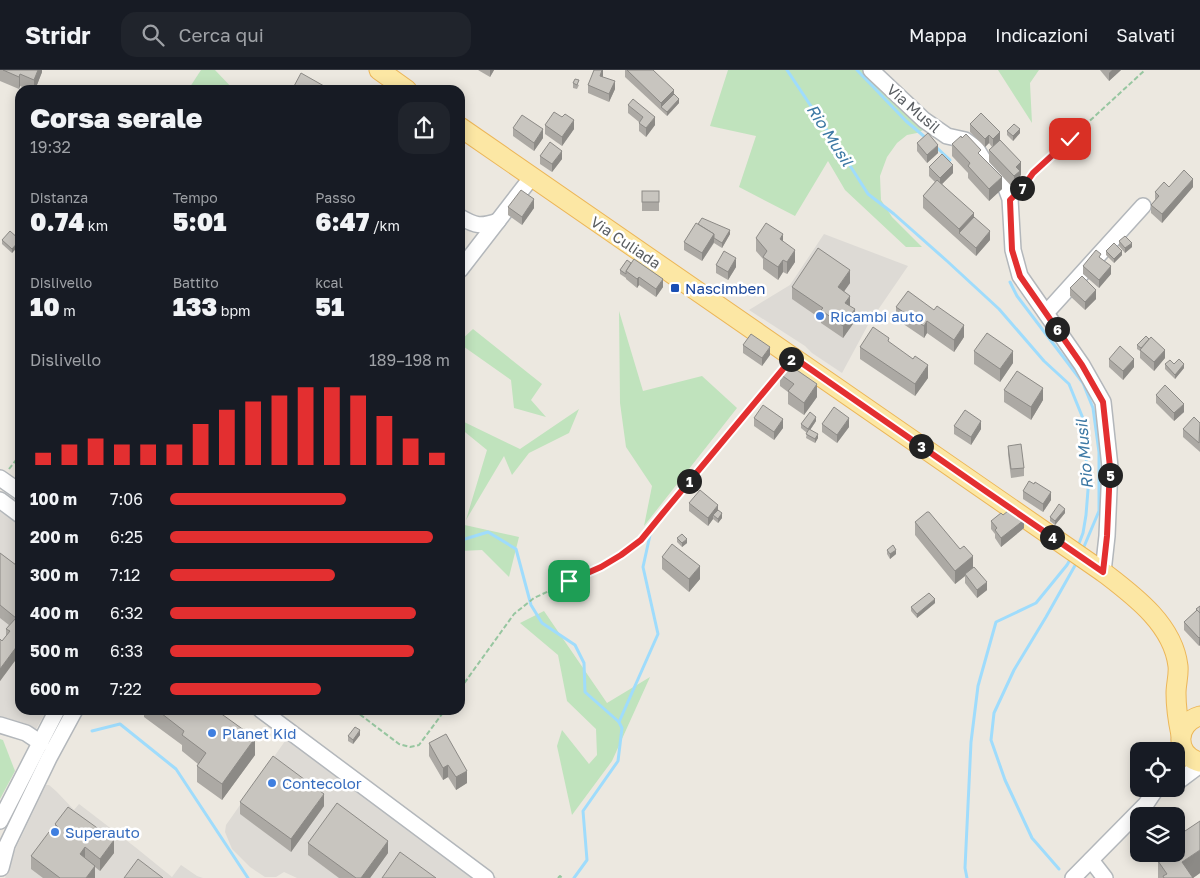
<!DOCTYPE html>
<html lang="it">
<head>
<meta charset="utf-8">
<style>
  body { margin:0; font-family:"Golos Text",sans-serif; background:#20242c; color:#f1f3f6; height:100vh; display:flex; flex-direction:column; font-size:19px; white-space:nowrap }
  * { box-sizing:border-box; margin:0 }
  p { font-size:16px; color:#9ea1a6 }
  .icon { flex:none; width:28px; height:28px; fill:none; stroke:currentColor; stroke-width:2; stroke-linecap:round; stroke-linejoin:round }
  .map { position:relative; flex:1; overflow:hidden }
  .side { position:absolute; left:15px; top:15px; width:450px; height:630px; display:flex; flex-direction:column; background:#171b24; border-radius:15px; box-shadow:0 2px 12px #0003 }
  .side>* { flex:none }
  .controls { position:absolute; left:1130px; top:672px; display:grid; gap:10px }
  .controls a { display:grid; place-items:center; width:55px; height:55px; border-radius:10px; background:#171b24; box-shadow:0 2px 12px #0003; font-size:25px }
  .pin { position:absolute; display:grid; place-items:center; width:42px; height:42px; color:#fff; margin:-21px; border-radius:10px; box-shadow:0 2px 8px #0006 }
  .km { position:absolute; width:25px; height:25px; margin:-12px; border-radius:50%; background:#222; color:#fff; font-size:14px; line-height:25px; text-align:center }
  .round { display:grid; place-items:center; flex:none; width:52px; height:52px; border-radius:15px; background:#20242c }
  .summary { display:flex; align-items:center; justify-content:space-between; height:85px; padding:0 15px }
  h1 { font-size:28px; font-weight:800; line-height:38px }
  .metrics { display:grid; grid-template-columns:repeat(3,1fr); gap:8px; height:85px; padding:5px 15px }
  .metrics div { display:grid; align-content:center }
  .metrics b { font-size:25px; font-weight:800 }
  .metrics small { font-size:14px; font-weight:400 }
  .metrics p { font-size:14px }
  .chart { height:140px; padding:10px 15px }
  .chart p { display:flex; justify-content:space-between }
  .chart svg { width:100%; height:90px; margin-top:5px; stroke:#e32f30; stroke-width:6 }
  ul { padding:0 15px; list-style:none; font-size:16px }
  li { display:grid; grid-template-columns:80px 60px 1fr; align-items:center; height:38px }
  li i { height:12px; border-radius:6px; background:#e32f30 }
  header { display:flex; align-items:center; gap:30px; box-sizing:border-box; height:70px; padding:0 25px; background:#171b24; border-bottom:1px solid #363941 }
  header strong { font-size:24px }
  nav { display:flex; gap:28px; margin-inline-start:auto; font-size:18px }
  .search { width:350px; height:45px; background:#20242c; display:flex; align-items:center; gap:12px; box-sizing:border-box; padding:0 18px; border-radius:15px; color:#9ea1a6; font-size:19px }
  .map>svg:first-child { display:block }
</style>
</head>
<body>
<header>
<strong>Stridr</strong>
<div class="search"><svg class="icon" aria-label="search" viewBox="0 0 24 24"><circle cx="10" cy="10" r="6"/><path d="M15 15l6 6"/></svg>Cerca qui</div>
<nav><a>Mappa</a><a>Indicazioni</a><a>Salvati</a></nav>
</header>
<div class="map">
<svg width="1200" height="808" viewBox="0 0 1200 808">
  <rect width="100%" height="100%" fill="#ece8e0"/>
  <g fill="#dddad5">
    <path d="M824,164L908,196L869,253L842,303L812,283L805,276L749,240L790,215Z"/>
    <path d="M0,436L20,450V640H47L36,659L0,647Z"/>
    <path d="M290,664L471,788L497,808H297L284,802L276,807H265L250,797L232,779L225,762L226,755Z"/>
    <path d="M46,715H49L57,722L74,740L79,734L135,777L172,807L181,795L197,806L203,808H5L14,782Z"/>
  </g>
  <g fill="#c0e3bd">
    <path d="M201,0H215L234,20H188Z"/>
    <path d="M728,0H868L929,57L917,63L907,65L897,73L887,87L880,106L881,130L892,147L922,177H906L845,120L828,91L795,146L739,117L756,66L710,56Z"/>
    <path d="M998,0H1039L1030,13L1032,53Z"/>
    <path d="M619,241L643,321L702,306L737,338L644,456L652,416L626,377L620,333Z"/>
    <path d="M473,259L542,314L531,330L546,347L514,338L511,310L460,274V271Z"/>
    <path d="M579,339L569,363L529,383L512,405L504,386L466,450L487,380L460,358V350L520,379Z"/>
    <path d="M460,454L519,467L509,507L482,480L460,481Z"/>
    <path d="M544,541L607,633L650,607L612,691L572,745L557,676L562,660L589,694L597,685L596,659L567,631L558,585L520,553Z"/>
    <path d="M0,669L3,670L15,701L0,729Z"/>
  </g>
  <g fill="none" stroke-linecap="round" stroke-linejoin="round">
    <g stroke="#9fdcfc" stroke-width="3">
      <path d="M787,0L842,83L868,124L894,144L947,191L999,239L1044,291L1069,314L1084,351L1088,420L1086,445L1083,463L1078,476"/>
      <path d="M857,0L906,51L926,68"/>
      <path d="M936,77L950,90"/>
      <path d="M1010,212L1017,226L1083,313L1093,338L1099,382V441L1083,479"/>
      <path d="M460,468L465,469L488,462L516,479L531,535L542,553L575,575L584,593L585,622L619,652L622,658L618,691L583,741L587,790L574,808"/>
      <path d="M619,652L658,564L643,497L650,465"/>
      <path d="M92,661L120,654L176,699L248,808"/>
      <path d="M1059,799L1032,768L1005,710L991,670L994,643L1014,600L1046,547L1077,492"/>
      <path d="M967,808L965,798L971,672L978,616L996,552L1036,533L1067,495L1071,488"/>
    </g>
    <g stroke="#b3b7bb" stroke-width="18">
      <g id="minor">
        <path d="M871,0L924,50L947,66L965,70L976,78L987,96L1006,118L1010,129L1013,180L1020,206L1082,295L1103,332L1110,397L1107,466L1103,502"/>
        <path d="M460,147C476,156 480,157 498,151"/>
        <path d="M460,200L531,108"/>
        <path d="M1046,243L1143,136"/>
        <path d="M0,408L20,422"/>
        <path d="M0,430L20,445"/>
        <path d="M261,640L486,808"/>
        <path d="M0,655L26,663L41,673"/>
        <path d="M1176,713L1200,695"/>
        <path d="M0,751L57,640"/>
        <path d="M1091,790L1105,808"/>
        <path d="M1,798L7,775L49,688L75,640"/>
        <path d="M1073,808L1146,734L1156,719"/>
      </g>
    </g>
    <g stroke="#ecb658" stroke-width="21">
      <g id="major">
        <path d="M379,0L407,20"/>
        <path d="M460,57L1103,502C1133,525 1173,554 1178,596C1179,605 1176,614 1176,623C1176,637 1178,651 1181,665"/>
        <path d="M1200,646C1175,653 1174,685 1200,692"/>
      </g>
    </g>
    <g stroke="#97c6a0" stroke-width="2" stroke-dasharray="5 2.5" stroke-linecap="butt">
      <path d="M1021,119L1033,103L1145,0"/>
      <path d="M9,399L20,385"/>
      <path d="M460,619L514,544L534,528L601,497L621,485L641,470L783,299"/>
      <path d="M354,640L399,674L410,677L419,675L445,640"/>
      <path d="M558,808L560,806L562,808"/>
    </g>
    <use href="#minor" stroke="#fff" stroke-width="15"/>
    <use href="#major" stroke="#fce7a4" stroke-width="19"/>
  </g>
  <g fill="#aca9a4">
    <path d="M0,0H42V2L35,20H29L20,16L19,19L0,11Z"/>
    <path d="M478,0H494L490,7Z"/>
    <path d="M603,0V7L615,19L609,32L588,23V15Z"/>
    <path d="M625,0H653L674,24L679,33L667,46L625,7Z"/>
    <path d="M1100,0H1121L1109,11Z"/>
    <path d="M573,13L579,15L577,19L573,18Z"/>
    <path d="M628,35L655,55L646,67L639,61V52L628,43Z"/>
    <path d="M562,47L574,59L562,76L545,64V55Z"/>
    <path d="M970,54L1000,70L1021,105L1020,106V114L1014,119L989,92V80L992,77L989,73L985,77L970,62Z"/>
    <path d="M513,58L543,68L534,81L513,66Z"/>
    <path d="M1007,61L1020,63L1013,71L1007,65Z"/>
    <path d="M917,73L938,83L927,93L917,81Z"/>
    <path d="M952,74L981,86L1002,119L989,131L968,108V103L952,86Z"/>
    <path d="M540,86L562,89L552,102L540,94Z"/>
    <path d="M929,97L953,103L942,114L974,147L990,170L976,186L923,138V126L935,112L929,106Z"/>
    <path d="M1169,117H1193L1162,153L1151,143V135L1155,130V122Z"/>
    <rect x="642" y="121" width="17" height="20"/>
    <path d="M508,137L534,138L522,155L508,145Z"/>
    <path d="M698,154L730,164L722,178L714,173L702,191L684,180V172Z"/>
    <path d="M756,168L783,172L795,192L787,204L783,202L778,210L763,199V189L756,181Z"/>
    <path d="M2,170L20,174L12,183L2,174Z"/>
    <path d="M1119,171L1132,177L1125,183L1119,176Z"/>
    <path d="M1106,181L1122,185L1114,193L1106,185Z"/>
    <path d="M1101,188L1111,204L1099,218L1083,204V196Z"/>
    <path d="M627,190L663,217L656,227L639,215L637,218L626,209V208L620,204V200Z"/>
    <path d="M716,195L736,197L728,210L716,203Z"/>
    <path d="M850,213L844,221L850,236L855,251L843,268L821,253V249L792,229V217Z"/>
    <path d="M1070,218L1096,229L1085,240L1070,226Z"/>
    <path d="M896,237L964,267L954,282L927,263L924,268L896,249Z"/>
    <path d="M889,272L928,308L915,326L860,289V277Z"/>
    <path d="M743,275L770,285L762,296L743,283Z"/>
    <path d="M1137,275L1165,288L1154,301L1140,288V281L1137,279Z"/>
    <path d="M974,281L1013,293L1000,312L974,294Z"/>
    <path d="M1109,289L1134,297L1123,310L1109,297Z"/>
    <path d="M1165,294H1174L1184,298L1175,309L1165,299Z"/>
    <path d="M780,304L817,327L804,345L788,334V322L780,316Z"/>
    <path d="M1004,320L1043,330L1031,350L1004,332Z"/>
    <path d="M1156,325L1184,342L1174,351L1156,333Z"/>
    <path d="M754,348L783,358L774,370L754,356Z"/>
    <path d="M816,351L810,360L818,368L815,373L806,368L807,363L801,358V354Z"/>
    <path d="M1200,353V382L1183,367V359Z"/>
    <path d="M822,354L849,357L837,373L822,362Z"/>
    <path d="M954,356L981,359L971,375L954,364Z"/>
    <path d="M1008,376L1024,398V406L1011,408L1008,384Z"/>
    <path d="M1023,421L1051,430L1043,442L1023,429Z"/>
    <path d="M689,433L718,440L722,448L718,453L713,449L708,456L689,441Z"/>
    <path d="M1065,443L1055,455L1050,451V447Z"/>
    <path d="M1003,445L1024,458L1001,477L995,468V464L991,459V451Z"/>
    <path d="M915,452L973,497L987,520L977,528L965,513V506L955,514L915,465Z"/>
    <path d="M677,468L687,473L682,477L677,472Z"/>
    <path d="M887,480L896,484L890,489L887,484Z"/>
    <path d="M0,483L20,498V584L0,611V569L2,571L6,566V559L9,555L0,548Z"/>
    <path d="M662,487L700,509L689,522L662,499Z"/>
    <path d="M935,533L917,548L911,541V537Z"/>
    <path d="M1200,536V575L1199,576L1184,560V552L1196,541V539Z"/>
    <path d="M144,640H216L255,685L222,730L197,712V696L198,694L182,681V675L144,647Z"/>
    <path d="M360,665L353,674L348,671V666Z"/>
    <path d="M429,673L467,713L456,720L448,707L443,710L429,686Z"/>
    <path d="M240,732L324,736L291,782L240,744Z"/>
    <path d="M55,754L114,783L100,801L95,797V808H43L31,799V786L55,761Z"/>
    <path d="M308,773L388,783L370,808H339L308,785Z"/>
    <path d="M1166,784H1176L1200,803L1193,808H1158V791L1166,786Z"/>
  </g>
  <g fill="#8c8a86">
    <path d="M38,0H42V2L35,20H34V10Z"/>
    <path d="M490,0H494L490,7Z"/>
    <path d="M602,0H603V7L600,6Z"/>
    <path d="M1112,0H1121L1109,11V3Z"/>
    <path d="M20,4V16L19,19V7Z"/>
    <path d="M615,11V19L609,32V24Z"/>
    <path d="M674,20V28L661,37V33Z"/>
    <path d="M679,29V33L667,46V42Z"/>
    <path d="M655,47V55L646,67V58Z"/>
    <path d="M574,50V59L562,76V67Z"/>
    <path d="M543,59V68L534,81V73Z"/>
    <path d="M1020,59V63L1013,71V66Z"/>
    <path d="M1000,62V70L993,78V69Z"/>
    <path d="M989,65V73L985,77V69Z"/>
    <path d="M938,75V83L927,93V85Z"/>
    <path d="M562,81V89L552,102V94Z"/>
    <path d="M1021,92V105L1020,106V114L1014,119V106L1016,97Z"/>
    <path d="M953,95V103L940,116V108Z"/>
    <path d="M1002,107V119L989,131V119Z"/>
    <path d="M1193,109V117L1162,153V144Z"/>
    <path d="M534,129V138L522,155V147Z"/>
    <path d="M974,143V155L959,163V159Z"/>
    <path d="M730,160V164L722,178V173Z"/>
    <path d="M990,161V170L976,186V178Z"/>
    <path d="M714,164V172L702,191V183Z"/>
    <path d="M783,164V176L780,169Z"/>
    <path d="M20,170V174L12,183V179Z"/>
    <path d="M1132,173V177L1125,183V178Z"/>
    <path d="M795,180V192L787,204V192Z"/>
    <path d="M1122,181V185L1114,193V189Z"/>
    <path d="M736,188V197L728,210V202Z"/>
    <path d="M783,190V202L778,210V197Z"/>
    <path d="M1111,196V204L1099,218V210Z"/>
    <path d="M850,200V213L838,230V217Z"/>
    <path d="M639,207V215L637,218V209Z"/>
    <path d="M663,209V217L656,227V219Z"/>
    <path d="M1096,220V229L1085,240V232Z"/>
    <path d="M850,226V238L845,233Z"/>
    <path d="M855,239V251L843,268V256Z"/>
    <path d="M927,251V263L924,268V256Z"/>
    <path d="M964,255V267L954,282V270Z"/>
    <path d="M770,277V285L762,296V288Z"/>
    <path d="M1165,280V288L1154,301V292Z"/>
    <path d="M1013,281V293L1000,312V299Z"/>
    <path d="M1134,289V297L1123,310V301Z"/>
    <path d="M1184,294V298L1175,309V305Z"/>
    <path d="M928,295V308L915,326V314Z"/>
    <path d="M817,314V327L804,345V333Z"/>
    <path d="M1043,318V330L1031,350V337Z"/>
    <path d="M1184,334V342L1174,351V343Z"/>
    <path d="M816,347V351L808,363V359Z"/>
    <path d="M849,348V357L837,373V365Z"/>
    <path d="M783,349V358L774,370V362Z"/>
    <path d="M981,351V359L971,375V367Z"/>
    <path d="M818,364V368L815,373V369Z"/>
    <path d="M1051,422V430L1043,442V434Z"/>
    <path d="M718,435V443L713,445V449L708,456V448Z"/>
    <path d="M1065,439V443L1055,455V451Z"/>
    <path d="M722,443V448L718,453V449Z"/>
    <path d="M1024,450V458L1001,477V468Z"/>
    <path d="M687,469V473L682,477V473Z"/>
    <path d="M896,480V484L890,489V484Z"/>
    <path d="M973,486V498L965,504V506L955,514V501Z"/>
    <path d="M700,496V509L689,522V509Z"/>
    <path d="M987,512V520L977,528V520Z"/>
    <path d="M935,529V533L917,548V544Z"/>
    <path d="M1200,567V575L1199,576V568Z"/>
    <path d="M20,572V584L0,611V599Z"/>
    <path d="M360,660V665L353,674V670Z"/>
    <path d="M255,668V685L222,730V714Z"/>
    <path d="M448,695V707L443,710V698Z"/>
    <path d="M467,701V713L456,720V707Z"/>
    <path d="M324,724V736L291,782V769Z"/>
    <path d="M114,770V783L100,801V789Z"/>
    <path d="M388,771V783L370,808H361Z"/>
    <path d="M85,777V790L80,784Z"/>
    <path d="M1200,780V803L1193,808H1182V792Z"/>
    <path d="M95,796V808H86Z"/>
  </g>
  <g fill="#c8c5bf" stroke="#8c8a86">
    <path d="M3,0H38L34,10L20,4L19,7Z"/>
    <path d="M594,0H602L600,6L615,11L609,24L588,15Z"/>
    <path d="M627,0H653L674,20L661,33Z"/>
    <path d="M301,3L324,16L322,20H292Z"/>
    <path d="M575,9L579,10L577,15L573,13Z"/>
    <path d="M80,16L95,20H79Z"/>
    <path d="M674,24L679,29L667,42L661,37Z"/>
    <path d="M633,29L655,47L646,58L639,53L643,47L628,35Z"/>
    <path d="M554,42L562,47L565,44L574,50L562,67L545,55Z"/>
    <path d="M981,43L1000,62L993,69L989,65L985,69L970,54Z"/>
    <path d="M522,45L543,59L534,73L513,58Z"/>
    <path d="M1014,54L1020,59L1013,66L1007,61Z"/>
    <path d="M928,63L938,75L927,85L917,73Z"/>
    <path d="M966,64L981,80L978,83L1002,107L989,119L968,96L970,93L952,74L961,66L962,68Z"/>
    <path d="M1000,70L1021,92L1016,97L1020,101L1014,106L989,80Z"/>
    <path d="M550,72L562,81L552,94L540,86Z"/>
    <path d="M942,84L953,95L940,108L929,97Z"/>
    <path d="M1184,100L1193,109L1162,144L1151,135L1159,126L1155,122L1164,112L1169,117Z"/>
    <path d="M937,110L974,143L959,159L923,126Z"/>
    <path d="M521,120L534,129L522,147L508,137Z"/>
    <rect x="642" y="121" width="17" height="11"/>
    <path d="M974,147L990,161L976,178L959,163Z"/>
    <path d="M702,148L730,160L722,173L714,168V164L698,154Z"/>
    <path d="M696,153L714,164L702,183L684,172Z"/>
    <path d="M766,153L783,164L780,169L795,180L787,192L783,190L778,197L763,187L767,181L756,168Z"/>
    <path d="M10,161L20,170L12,179L2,170Z"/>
    <path d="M1125,166L1132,173L1125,178L1119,171Z"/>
    <path d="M1114,173L1122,181L1114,189L1106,181Z"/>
    <path d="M818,178L850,200L838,217L850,226L845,233L855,239L843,256L821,240L823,238L792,217Z"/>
    <path d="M1096,180L1101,184L1099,187L1111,196L1099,210L1083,196Z"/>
    <path d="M724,181L736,188L728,202L716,195Z"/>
    <path d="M634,189L663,209L656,219L639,207L637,209L626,201Z"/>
    <path d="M627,190L631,193L626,201V204L620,200Z"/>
    <path d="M1082,206L1096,220L1085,232L1070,218Z"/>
    <path d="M908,221L934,240L937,236L964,255L954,270L927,251L924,256L896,237Z"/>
    <path d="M873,257L889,268L888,271L913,289L915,286L928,295L915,314L860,277Z"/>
    <path d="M987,263L1013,281L1000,299L974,281Z"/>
    <path d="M751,264L770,277L762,288L743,275Z"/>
    <path d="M1146,266L1149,269L1141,278L1137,275Z"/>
    <path d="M1151,267L1165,280L1154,292L1140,280Z"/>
    <path d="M1120,276L1134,289L1123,301L1109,289Z"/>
    <path d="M1179,289L1184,294L1175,305L1165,294L1170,290L1174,294Z"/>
    <path d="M788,294L817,314L804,333L788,321L794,314L780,304Z"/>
    <path d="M1017,301L1043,318L1031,337L1004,320Z"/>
    <path d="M1165,315L1184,334L1174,343L1156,325Z"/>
    <path d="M763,335L783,349L774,362L754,348Z"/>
    <path d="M834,337L849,348L837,365L822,354Z"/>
    <path d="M965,340L981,351L971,367L954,356Z"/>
    <path d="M810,342L816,347L808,359L801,354Z"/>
    <path d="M1194,347L1200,353L1199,373L1183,359Z"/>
    <path d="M809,359L818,364L815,369L806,364Z"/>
    <path d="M1021,374L1024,398L1011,399L1008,376Z"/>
    <path d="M1029,411L1034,414L1035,412L1051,422L1043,434L1023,421Z"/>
    <path d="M700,420L718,435L708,448L689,433Z"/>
    <path d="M1059,434L1065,439L1055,451L1050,447Z"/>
    <path d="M1013,437L1024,450L1001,468L995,460L997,458L991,451L1001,443L1003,445Z"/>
    <path d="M718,440L722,443L718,449L713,445Z"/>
    <path d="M927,442H929L960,479L964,476L973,486L955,501L915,452Z"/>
    <path d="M682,464L687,469L682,473L677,468Z"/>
    <path d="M672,474L700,496L689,509L662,487Z"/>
    <path d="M893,475L896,480L890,484L887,480Z"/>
    <path d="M0,483L20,498V572L0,599V569L2,571L10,561L6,559L16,548L0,535Z"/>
    <path d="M974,497L987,512L977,520L965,504Z"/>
    <path d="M929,523L935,529L917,544L911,537Z"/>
    <path d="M1200,536V543L1196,539Z"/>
    <path d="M1197,540L1200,543V567L1199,568L1184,552Z"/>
    <path d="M157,640H216L255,668L222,714L197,696L206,683L182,665L184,661Z"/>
    <path d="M355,657L360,660L353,670L348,666Z"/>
    <path d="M446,664L467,701L456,707L448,695L443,698L429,673Z"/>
    <path d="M273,686L324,724L291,769L240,732Z"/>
    <path d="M337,733L388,771L361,808H356L308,773Z"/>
    <path d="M68,737L114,770L100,789L85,777L80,784L95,796L86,808H60L31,786L49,762L52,764L58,757L55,754Z"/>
    <path d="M1200,751V780L1182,792L1193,808H1164L1163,806L1167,804L1158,791L1169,784H1176V767Z"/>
    <path d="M400,782L436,808H382Z"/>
    <path d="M138,789L163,808H124Z"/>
  </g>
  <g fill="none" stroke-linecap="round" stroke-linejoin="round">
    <g stroke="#fff" stroke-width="10">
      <path id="route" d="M569,511L601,497L621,485L641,470L663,443L793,287L984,420L1103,502L1107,466L1110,397L1103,332L1082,295L1020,206L1012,180L1010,130L1024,116L1033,103L1070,69"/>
    </g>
    <use href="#route" stroke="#e32f30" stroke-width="6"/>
  </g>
  <rect fill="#1a4fb4" stroke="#fff" stroke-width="2" x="670" y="213" width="10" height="10" rx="2.5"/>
  <g fill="#3f7fe0" stroke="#fff" stroke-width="2">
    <circle cx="820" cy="246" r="5"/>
    <circle cx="212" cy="663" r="5"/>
    <circle cx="272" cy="713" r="5"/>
    <circle cx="55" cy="762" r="5"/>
  </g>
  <g text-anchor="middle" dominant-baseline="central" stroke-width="5" stroke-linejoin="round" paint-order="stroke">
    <g font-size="15" fill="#595d61" stroke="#fff">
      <text transform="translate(914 38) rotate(41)">Via Musil</text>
      <text transform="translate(626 172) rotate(34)">Via Culiada</text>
    </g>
    <g font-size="15" fill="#164399" stroke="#fff" text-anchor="start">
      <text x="685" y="218">Nascimben</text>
    </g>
    <g font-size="15" fill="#366cbe" stroke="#fff" text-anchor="start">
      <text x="830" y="246">Ricambi auto</text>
      <text x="222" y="663">Planet Kid</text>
      <text x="282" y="713">Contecolor</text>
      <text x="65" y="762">Superauto</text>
    </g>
    <g font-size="16" font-style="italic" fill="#3c78a4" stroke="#fff">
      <text transform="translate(830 65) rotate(57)">Rio Musil</text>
      <text transform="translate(1084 384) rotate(-95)">Rio Musil</text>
    </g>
  </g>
</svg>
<div class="controls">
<a><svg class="icon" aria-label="locate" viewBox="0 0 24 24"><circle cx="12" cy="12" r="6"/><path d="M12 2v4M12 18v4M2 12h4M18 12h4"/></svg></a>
<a><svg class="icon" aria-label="layers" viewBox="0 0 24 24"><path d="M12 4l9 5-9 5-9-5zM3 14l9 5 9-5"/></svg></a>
</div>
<div class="pin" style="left:569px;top:511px;background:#1e9e55"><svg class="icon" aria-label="arrive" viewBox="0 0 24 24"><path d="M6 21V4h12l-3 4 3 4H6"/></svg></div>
<div class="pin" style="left:1070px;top:69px;background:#d93025"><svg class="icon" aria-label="check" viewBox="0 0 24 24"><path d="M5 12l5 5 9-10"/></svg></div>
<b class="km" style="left:689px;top:411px">1</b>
<b class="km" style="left:791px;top:289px">2</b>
<b class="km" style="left:921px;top:376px">3</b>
<b class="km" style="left:1052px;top:467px">4</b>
<b class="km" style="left:1110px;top:405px">5</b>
<b class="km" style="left:1057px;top:259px">6</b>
<b class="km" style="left:1022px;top:118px">7</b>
<section class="side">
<div class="summary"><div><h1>Corsa serale</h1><p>19:32</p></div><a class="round"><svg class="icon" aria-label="share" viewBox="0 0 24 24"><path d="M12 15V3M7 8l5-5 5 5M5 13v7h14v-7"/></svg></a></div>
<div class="metrics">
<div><p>Distanza</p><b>0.74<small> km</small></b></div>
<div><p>Tempo</p><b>5:01</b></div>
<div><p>Passo</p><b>6:47<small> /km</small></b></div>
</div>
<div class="metrics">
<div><p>Dislivello</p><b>10<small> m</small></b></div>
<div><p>Battito</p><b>133<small> bpm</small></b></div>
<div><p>kcal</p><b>51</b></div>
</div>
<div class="chart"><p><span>Dislivello</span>189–198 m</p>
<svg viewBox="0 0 160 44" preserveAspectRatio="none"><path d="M5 44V38M15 44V34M25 44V31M35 44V34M45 44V34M55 44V34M65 44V24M75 44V17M85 44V13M95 44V10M105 44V6M115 44V6M125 44V10M135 44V20M145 44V31M155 44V38"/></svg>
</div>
<ul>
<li><b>100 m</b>7:06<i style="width:63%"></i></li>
<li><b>200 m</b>6:25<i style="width:94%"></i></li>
<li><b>300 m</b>7:12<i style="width:59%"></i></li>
<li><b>400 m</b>6:32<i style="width:88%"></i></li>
<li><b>500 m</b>6:33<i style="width:87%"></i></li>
<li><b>600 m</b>7:22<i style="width:54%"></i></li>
</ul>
</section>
</div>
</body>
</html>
